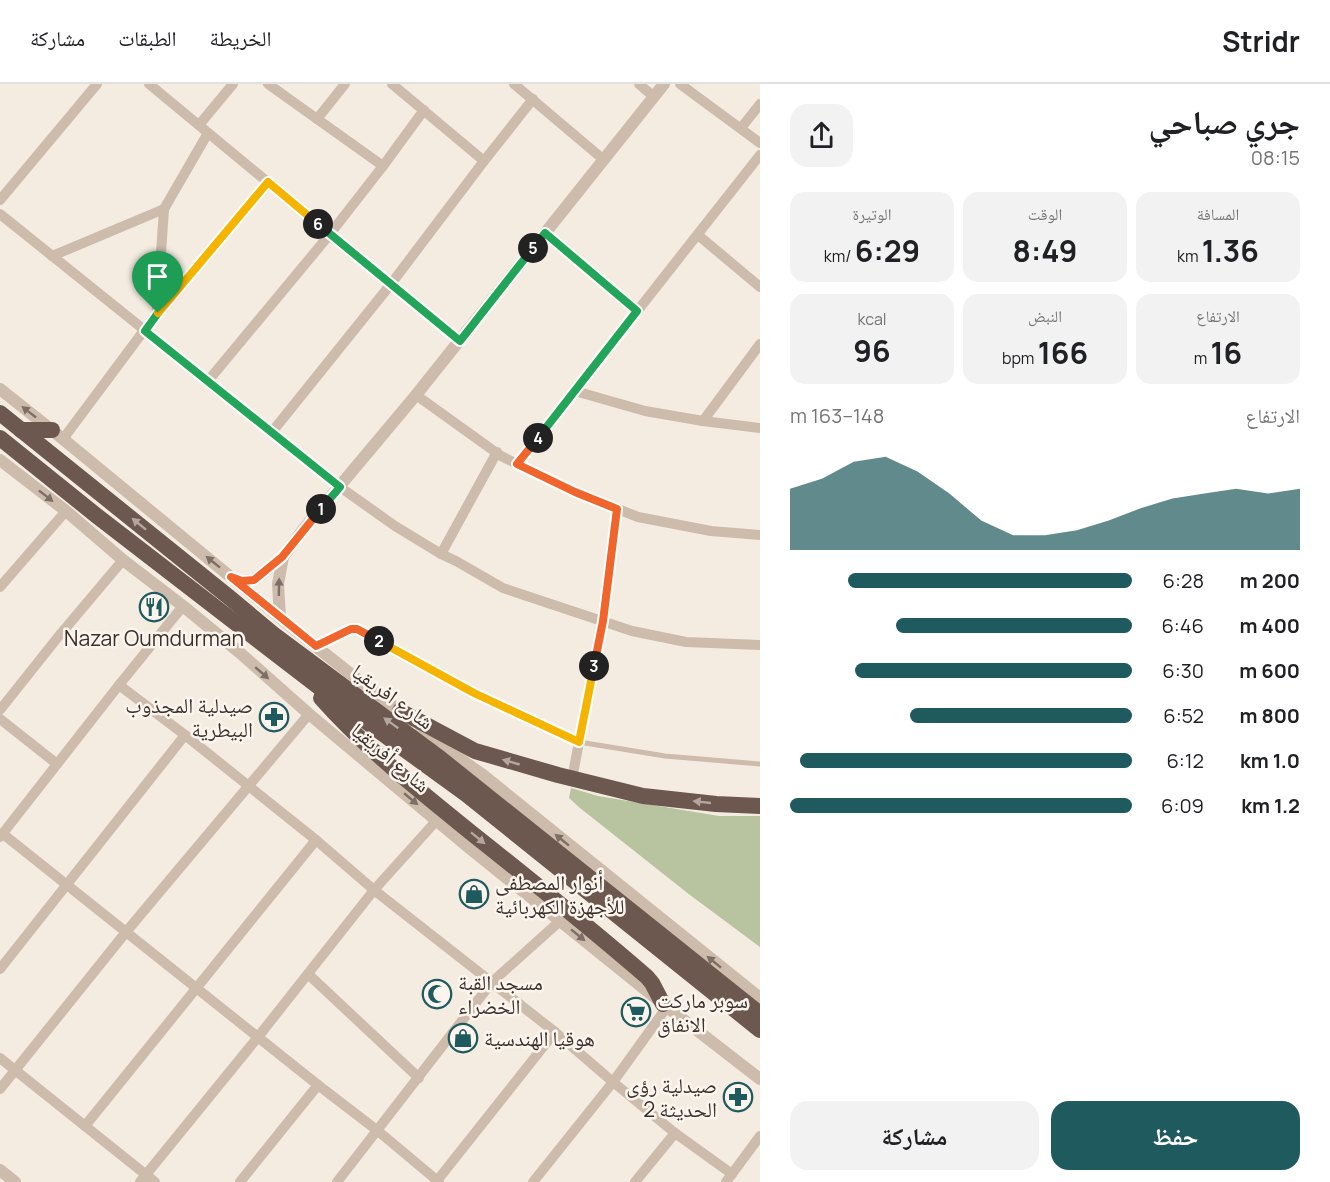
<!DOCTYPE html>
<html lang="ar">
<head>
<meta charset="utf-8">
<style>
  body { margin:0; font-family:Manrope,"Noto Naskh Arabic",sans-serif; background:#f2f2f2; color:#202124; direction:rtl; height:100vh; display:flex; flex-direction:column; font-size:22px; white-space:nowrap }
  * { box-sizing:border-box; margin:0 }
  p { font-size:20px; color:#757577 }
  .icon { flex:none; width:33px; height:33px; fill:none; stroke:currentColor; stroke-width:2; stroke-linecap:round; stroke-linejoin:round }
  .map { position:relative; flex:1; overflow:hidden; direction:ltr }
  .side { display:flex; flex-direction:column; background:#fff; width:570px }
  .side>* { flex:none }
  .pin { position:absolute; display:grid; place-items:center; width:51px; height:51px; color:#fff; margin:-62px -26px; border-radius:50% 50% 50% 0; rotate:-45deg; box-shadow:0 0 6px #0007 }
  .pin .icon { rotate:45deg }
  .km { position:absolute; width:30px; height:30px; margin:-15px; border-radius:50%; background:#222; color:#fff; font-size:16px; line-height:30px; text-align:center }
  .round { display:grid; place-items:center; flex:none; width:63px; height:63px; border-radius:18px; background:#f2f2f2 }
  .headline { display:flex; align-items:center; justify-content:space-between; height:102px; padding:0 30px }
  h1 { font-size:33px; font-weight:700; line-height:45px }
  .stats { display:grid; grid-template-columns:repeat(3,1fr); gap:9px; height:102px; padding:6px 30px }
  .stats div { display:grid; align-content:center; border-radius:15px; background:#f2f2f2; text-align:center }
  .stats b { font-size:30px; font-weight:700 }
  .stats small { font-size:16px; font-weight:400 }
  .stats p { font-size:16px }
  .chart { height:168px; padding:12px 30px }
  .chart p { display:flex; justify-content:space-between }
  .chart svg { width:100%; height:108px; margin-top:6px; fill:#1f5a5e; opacity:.7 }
  .button { display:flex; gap:12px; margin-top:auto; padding:12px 30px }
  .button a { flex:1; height:69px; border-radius:18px; background:#1f5a5e; color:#fff; font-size:24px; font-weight:700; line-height:69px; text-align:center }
  .button a+a { background:#f2f2f2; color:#202124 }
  ul { padding:0 30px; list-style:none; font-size:20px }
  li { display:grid; grid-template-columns:96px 72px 1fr; align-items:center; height:45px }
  li i { height:15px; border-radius:8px; background:#1f5a5e }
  header { display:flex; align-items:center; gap:36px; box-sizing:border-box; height:84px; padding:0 30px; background:#fff; border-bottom:2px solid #e0e0e0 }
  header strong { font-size:28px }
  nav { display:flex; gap:33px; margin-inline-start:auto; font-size:21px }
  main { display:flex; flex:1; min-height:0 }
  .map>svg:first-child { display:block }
</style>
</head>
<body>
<header>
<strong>Stridr</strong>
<nav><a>الخريطة</a><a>الطبقات</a><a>مشاركة</a></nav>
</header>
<main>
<section class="side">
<div class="headline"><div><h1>جري صباحي</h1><p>08:15</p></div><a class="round"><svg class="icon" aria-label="share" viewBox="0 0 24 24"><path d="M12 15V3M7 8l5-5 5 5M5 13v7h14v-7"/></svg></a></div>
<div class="stats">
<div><p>المسافة</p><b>1.36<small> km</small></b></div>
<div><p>الوقت</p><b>8:49</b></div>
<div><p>الوتيرة</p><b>6:29<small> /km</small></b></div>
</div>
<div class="stats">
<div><p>الارتفاع</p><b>16<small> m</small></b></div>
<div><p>النبض</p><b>166<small> bpm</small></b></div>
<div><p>kcal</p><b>96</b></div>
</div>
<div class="chart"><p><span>الارتفاع</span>148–163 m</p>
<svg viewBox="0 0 160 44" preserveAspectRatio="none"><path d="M0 44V19L10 15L20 8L30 6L40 12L50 21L60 32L70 38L80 38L90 36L100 32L110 27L120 23L130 21L140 19L150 21L160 19V44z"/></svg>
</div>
<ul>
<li><b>200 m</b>6:28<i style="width:83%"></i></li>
<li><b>400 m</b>6:46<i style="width:69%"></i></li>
<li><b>600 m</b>6:30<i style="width:81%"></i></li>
<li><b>800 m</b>6:52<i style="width:65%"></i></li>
<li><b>1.0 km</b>6:12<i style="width:97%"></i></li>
<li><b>1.2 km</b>6:09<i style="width:100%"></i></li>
</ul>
<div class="button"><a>حفظ</a><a>مشاركة</a></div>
</section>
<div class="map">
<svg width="760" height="1098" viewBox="0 0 760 1098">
  <rect width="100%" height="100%" fill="#f4ebe1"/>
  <path fill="#b8c4a0" d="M571,704L598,712L719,732H760V863L690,811L580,724L569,714Z"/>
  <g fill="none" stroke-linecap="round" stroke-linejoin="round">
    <path stroke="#cdbbac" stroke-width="5" d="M317,561L351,545H357L474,609L579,658L665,672L760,680"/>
    <g stroke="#cdbbac" stroke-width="10">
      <path d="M149,0L460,257"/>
      <path d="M268,0L383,82"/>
      <path d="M392,0L484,77"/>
      <path d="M514,0L604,76"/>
      <path d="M639,0L654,13"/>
      <path d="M680,0L760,59"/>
      <path d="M317,35L345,0"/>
      <path d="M199,41L233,0"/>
      <path d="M741,44L760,20"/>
      <path d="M0,116L97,0"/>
      <path d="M0,130L340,403L395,442L441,470L456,477L503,504L632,547L686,558L760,561"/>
      <path d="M545,149L637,227"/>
      <path d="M698,151L760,203"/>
      <path d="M52,172L164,125"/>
      <path d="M157,228L164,125L208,49"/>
      <path d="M208,297L330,150L383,82L424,26"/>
      <path d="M575,307L645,327L703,337L760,344"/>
      <path d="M416,311L501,372L517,380L575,408L638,433L711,447L760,451"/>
      <path d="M703,337L760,260"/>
      <path d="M272,348L391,200L484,77L533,15"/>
      <path d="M63,355L157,229L268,98"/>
      <path d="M517,380L760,71"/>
      <path d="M441,470L497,368"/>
      <path d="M0,503L66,427"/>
      <path d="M119,601L185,651L316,756L374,806L555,948L613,998L675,1049L732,1090"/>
      <path d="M0,626L58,553L123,476"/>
      <path d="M0,635L57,680"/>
      <path d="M572,695L602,537L617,425"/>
      <path d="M3,750L318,1001L378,1047L439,1098"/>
      <path d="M0,753L119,601L183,522"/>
      <path d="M0,885L185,651"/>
      <path d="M308,890L419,994"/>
      <path d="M0,974L155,1098"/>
      <path d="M0,1005L126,848L309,630"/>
      <path d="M85,1042L316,756"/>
      <path d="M140,1098L258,953L374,806L437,736"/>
      <path d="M240,1098L318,1001"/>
      <path d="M337,1098L492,898L560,837"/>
      <path d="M436,1098L555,948"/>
      <path d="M533,1098L613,998L667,923"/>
      <path d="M635,1098L675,1049"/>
      <path d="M726,1098L760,1052"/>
    </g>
    <g stroke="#cdbbac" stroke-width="12">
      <path d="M0,305L63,355L289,541L357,595L405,631"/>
      <path d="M0,376L66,427L123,476L183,522L239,568L309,630L468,763L667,923L760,995"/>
      <path d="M234,494L242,497L254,496L283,473L302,447L416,311L664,0"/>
      <path d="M280,533L278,500L283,473"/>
      <path d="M421,644L446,665L483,691L760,914"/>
      <path d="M0,1086L15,1098"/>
    </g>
    <g stroke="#6c584f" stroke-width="16">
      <path d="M0,329L230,514L273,550L441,675L760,930"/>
      <path d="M21,346H52"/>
      <path d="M0,354L97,432L324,607L466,710L760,946"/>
      <path d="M321,614C366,665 421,708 474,751C532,797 590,844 647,893L652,899L663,920"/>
      <path d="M400,627L475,667L558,691L643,712L716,720L760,722"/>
    </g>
  </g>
  <defs><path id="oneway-solid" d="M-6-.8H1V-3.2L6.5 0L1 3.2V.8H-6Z" transform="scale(1.5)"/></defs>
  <g fill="#7d6f65">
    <use href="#oneway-solid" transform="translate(29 328) rotate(-142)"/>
    <use href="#oneway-solid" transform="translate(46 412) rotate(38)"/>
    <use href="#oneway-solid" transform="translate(213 478) rotate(-141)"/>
    <use href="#oneway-solid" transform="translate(279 503) rotate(-89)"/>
    <use href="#oneway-solid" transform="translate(262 589) rotate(41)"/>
    <use href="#oneway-solid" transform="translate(411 715) rotate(40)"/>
    <use href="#oneway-solid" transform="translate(562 756) rotate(-141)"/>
    <use href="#oneway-solid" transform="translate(578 851) rotate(39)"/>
    <use href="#oneway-solid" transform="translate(714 878) rotate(-141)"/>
  </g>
  <g fill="#b4a69e">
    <use href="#oneway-solid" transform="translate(139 440) rotate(-141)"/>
    <use href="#oneway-solid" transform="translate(391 639) rotate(-144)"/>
    <use href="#oneway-solid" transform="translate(511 678) rotate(-164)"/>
    <use href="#oneway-solid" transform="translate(702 718) rotate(-174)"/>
    <use href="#oneway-solid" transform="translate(478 754) rotate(39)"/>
  </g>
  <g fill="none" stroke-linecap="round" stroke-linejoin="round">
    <g stroke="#fff" stroke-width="12">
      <path id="split-1" d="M158,229L145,247L340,403L321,425"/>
    </g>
    <g stroke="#fff" stroke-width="12">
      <path id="split-2" d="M321,425L282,473L254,496L242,497L231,493L316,562L351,545H357L379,557"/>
    </g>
    <g stroke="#fff" stroke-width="12">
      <path id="split-3" d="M379,557L474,609L579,658L594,582"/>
    </g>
    <g stroke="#fff" stroke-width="12">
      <path id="split-4" d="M538,354L517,380L575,408L617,425L603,537L594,582"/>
    </g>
    <g stroke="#fff" stroke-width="12">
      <path id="split-5" d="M533,164L545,149L637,227L538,354"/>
    </g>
    <g stroke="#fff" stroke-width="12">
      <path id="split-6" d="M318,140L460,257L533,164"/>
    </g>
    <g stroke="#fff" stroke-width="12">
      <path id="split-7" d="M158,229L268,98L318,140"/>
    </g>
    <use href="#split-1" stroke="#22a559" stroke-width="8"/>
    <use href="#split-2" stroke="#f0652b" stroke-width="8"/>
    <use href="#split-3" stroke="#f5b400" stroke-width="8"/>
    <use href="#split-4" stroke="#f0652b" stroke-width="8"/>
    <use href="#split-5" stroke="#22a559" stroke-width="8"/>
    <use href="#split-6" stroke="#22a559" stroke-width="8"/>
    <use href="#split-7" stroke="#f5b400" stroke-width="8"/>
  </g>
  <defs>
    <g id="restaurant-ring" transform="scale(1.5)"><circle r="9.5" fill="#fbf5ee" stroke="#1f5a5e" stroke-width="1.5"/><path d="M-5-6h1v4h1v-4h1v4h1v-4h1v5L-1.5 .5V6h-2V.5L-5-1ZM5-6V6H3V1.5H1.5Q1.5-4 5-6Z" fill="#1f5a5e"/></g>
    <g id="pharmacy-ring" transform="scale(1.5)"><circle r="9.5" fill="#fbf5ee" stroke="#1f5a5e" stroke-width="1.5"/><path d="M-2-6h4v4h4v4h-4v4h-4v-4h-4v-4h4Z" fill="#1f5a5e"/></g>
    <g id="shop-ring" transform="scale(1.5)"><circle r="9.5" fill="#fbf5ee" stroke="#1f5a5e" stroke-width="1.5"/><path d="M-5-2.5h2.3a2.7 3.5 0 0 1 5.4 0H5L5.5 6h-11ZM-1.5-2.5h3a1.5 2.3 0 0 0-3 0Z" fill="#1f5a5e"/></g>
    <g id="mosque-ring" transform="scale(1.5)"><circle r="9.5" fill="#fbf5ee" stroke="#1f5a5e" stroke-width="1.5"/><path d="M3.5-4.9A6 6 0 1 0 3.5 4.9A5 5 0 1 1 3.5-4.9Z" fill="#1f5a5e"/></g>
    <g id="supermarket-ring" transform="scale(1.5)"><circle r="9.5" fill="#fbf5ee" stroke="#1f5a5e" stroke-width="1.5"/><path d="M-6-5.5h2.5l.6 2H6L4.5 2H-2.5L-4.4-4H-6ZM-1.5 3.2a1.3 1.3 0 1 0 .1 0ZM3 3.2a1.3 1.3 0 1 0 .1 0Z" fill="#1f5a5e"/></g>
  </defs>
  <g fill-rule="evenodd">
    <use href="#restaurant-ring" x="154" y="523"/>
    <use href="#pharmacy-ring" x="274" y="633"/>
    <use href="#shop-ring" x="474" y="810"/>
    <use href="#mosque-ring" x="437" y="910"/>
    <use href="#supermarket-ring" x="636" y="928"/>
    <use href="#shop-ring" x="463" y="954"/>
    <use href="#pharmacy-ring" x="738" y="1013"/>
  </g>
  <g text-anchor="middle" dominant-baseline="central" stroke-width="5" stroke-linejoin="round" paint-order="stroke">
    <g font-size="21" fill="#3b302b" stroke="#fbf5ee" text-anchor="start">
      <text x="154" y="554" text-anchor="middle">Nazar Oumdurman</text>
      <text x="253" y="621" text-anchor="end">صيدلية المجذوب<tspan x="253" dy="24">البيطرية</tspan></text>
      <text x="495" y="798">أنوار المصطفى<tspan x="495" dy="24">للأجهزة الكهربائية</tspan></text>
      <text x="458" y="898">مسجد القبة<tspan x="458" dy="24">الخضراء</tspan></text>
      <text x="657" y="916">سوبر ماركت<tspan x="657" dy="24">الانفاق</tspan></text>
      <text x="484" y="954">هوقيا الهندسية</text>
      <text x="717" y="1001" text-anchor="end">صيدلية رؤى<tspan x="717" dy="24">الحديثة 2</tspan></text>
    </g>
    <g font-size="21" fill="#3b302b" stroke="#fbf5ee">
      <text transform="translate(393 612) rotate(36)">شارع افريقيا</text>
      <text transform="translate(391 673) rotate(40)">شارع أفريقيا</text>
    </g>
  </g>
</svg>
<div class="pin" style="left:158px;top:229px;background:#1e9e55"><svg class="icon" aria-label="arrive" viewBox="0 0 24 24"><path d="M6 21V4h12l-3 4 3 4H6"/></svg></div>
<b class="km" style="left:321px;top:425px">1</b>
<b class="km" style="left:379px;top:557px">2</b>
<b class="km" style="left:594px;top:582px">3</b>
<b class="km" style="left:538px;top:354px">4</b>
<b class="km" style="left:533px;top:164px">5</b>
<b class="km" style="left:318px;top:140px">6</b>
</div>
</main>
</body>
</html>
